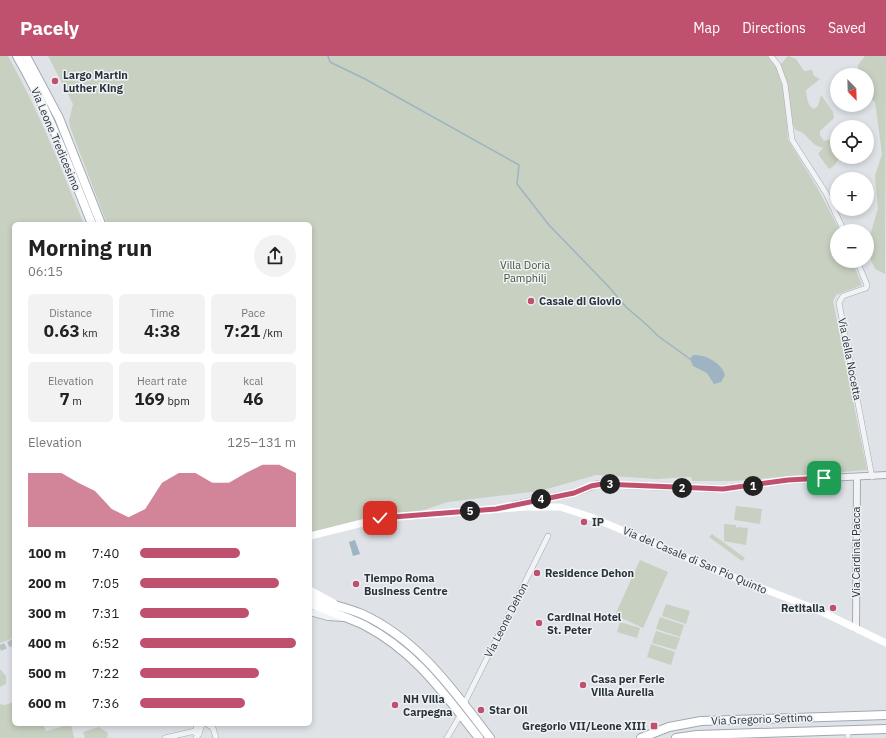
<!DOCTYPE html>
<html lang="en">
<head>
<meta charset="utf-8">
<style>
  body { margin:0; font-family:"IBM Plex Sans",sans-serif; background:#f2f2f2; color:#222; height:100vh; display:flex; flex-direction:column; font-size:15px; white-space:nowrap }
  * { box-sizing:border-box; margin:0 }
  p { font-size:13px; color:#767676 }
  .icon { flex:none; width:22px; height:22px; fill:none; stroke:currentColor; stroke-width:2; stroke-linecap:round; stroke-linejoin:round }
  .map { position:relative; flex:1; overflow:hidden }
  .details { position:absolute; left:12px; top:166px; width:300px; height:504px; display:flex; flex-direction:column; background:#fff; border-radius:6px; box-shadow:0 2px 6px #0003 }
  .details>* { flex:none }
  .needle { width:26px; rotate:157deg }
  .tools { position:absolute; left:830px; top:12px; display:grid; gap:8px }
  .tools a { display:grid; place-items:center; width:44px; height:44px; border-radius:50%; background:#fff; box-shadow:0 2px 6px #0003; font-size:20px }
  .pin { position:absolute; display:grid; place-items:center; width:34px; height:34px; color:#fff; margin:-17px; border-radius:8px; box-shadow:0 2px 6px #0006 }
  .km { position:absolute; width:20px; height:20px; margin:-10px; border-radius:50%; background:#222; color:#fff; font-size:11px; line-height:20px; text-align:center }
  .round { display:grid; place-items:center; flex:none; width:42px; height:42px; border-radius:21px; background:#f2f2f2 }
  .headline { display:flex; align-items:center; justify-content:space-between; height:68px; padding:0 16px }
  h1 { font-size:22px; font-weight:700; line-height:30px }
  .figures { display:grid; grid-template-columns:repeat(3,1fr); gap:6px; height:68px; padding:4px 16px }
  .figures div { display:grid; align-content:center; border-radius:6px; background:#f2f2f2; text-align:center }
  .figures b { font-size:17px; font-weight:700 }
  .figures small { font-size:11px; font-weight:400 }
  .figures p { font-size:11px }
  .chart { height:112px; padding:8px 16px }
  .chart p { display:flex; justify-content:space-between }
  .chart svg { width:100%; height:72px; margin-top:4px; fill:#bf516e; opacity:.7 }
  ul { padding:0 16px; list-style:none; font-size:13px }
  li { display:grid; grid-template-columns:64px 48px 1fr; align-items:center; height:30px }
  li i { height:10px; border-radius:5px; background:#bf516e }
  header { display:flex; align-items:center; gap:24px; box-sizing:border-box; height:56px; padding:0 20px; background:#bf516e; color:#fff }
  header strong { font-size:19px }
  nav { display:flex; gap:22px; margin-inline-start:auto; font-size:14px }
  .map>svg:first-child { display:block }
</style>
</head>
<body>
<header>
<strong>Pacely</strong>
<nav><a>Map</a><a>Directions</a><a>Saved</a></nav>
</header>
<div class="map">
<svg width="886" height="682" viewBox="0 0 886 682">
  <rect width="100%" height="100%" fill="#dfe3e7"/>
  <g fill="#c7d0c1">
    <path d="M0,0H8C39,55 60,110 84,168H14V582L0,587Z"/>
    <path d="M48,0H767L777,13L785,40L788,84L818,133L840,175H837V205H852L862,229L836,239L833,245L867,414L733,425H692L691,421L657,423L596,419L540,435L448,446L421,455L377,459L310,477V168H107L70,71L69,65L73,48Z"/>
    <path d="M788,0L796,3L804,15L812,14L814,20L820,23L806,34C807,41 807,50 814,53L818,50L821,39L833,56L834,62L820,75V79L824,85L837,81V101H840L834,110L829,113L818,98L823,92L815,89L803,77L796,74L792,67L789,40L781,8Z"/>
    <path d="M865,0H886L885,218L875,213L867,195V190L878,152L875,120L882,98L875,46L867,39V19L858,18V9Z"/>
    <path d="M736,450L762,453L760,468L734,464Z"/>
    <path d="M724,468L736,469V473L737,471L748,472L746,489L724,485Z"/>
    <path d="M712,478L745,502L742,505L709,481Z"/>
    <path d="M640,504L668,516L643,572L615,559Z"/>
    <path d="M666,548L690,555L686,568L662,560Z"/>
    <path d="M660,561L684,569L680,581L656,573Z"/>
    <path d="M620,566L640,572L637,582L617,576Z"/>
    <path d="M656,575L680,582L676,594L652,587Z"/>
    <path d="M651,588L675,596L671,609L647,601Z"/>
    <path d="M0,613L6,620V628L0,631Z"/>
    <path d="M14,646V668H43L46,675L71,668L74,682H0V648L5,649Z"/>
    <path d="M99,671L108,677L107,682H85L83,676Z"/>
  </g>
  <g fill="#9eb4c3">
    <path d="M693,299C705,298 722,307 725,319L721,326L714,328L707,317L693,310L690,303Z"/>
    <path d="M355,484L360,498L353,500L349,486Z"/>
  </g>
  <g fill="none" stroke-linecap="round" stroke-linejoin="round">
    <path stroke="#9eb4c3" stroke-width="1.5" d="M328,0L330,6L365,23L519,109L517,128L549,169L609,231L626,251L647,269L658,280L690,303"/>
    <path stroke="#bbc0c5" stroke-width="6" stroke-dasharray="6 3" stroke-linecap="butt" d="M0,592L14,586"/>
    <g stroke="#a5abb0" stroke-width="6">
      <g id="minor">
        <path d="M771,0L778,9L785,28L792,84L826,137L844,175"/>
        <path d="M857,205L867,229L866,232L843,240L839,247L872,421"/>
        <path d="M464,648L548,480"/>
        <path d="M207,668L213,672L216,682"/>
        <path d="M848,674V682"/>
        <path d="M195,677L197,668"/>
        <path d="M165,682L195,675"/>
        <path d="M196,682L199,678L202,668"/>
        <path d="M447,682L461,658"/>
      </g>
    </g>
    <g stroke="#a5abb0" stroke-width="8">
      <g id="tertiary">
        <path d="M514,449L574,437L598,428L723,433L788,424L886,419"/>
        <path d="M310,556L328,561L343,562"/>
        <path d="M856,572L857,421"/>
      </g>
    </g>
    <g stroke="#a0a9b1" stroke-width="10">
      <g id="primary">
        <path d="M17,0C48,53 69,111 92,168"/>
        <path d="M26,0L59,62L101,168"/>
        <path d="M310,541C327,548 346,551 362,558C419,584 453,634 490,682"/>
        <path d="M310,548C328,555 347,561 364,569C416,596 444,638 479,682"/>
        <path d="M641,682L669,671L701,665L886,659"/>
        <path d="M676,682L697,679L886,673"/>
      </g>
    </g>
    <use href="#minor" stroke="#f2f3f6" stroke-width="5"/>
    <use href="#tertiary" stroke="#f2f3f6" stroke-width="6"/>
    <g stroke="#fff" stroke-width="7">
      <path d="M310,480L383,462L526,451H560L591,461L725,518L818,554L886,587"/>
      <path d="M310,534L334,547"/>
    </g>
    <use href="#primary" stroke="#fff" stroke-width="8"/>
  </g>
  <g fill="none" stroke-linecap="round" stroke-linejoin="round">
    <g stroke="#fff" stroke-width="8">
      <path id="route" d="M380,462L496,453L574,437L591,430L602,428L723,433L788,424L824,422"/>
    </g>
    <use href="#route" stroke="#bf516e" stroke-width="5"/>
  </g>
  <g fill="#bf516e" stroke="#eef2f5" stroke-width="1.5">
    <circle cx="55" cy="25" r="4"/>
    <circle cx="531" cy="245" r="4"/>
    <circle cx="584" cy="466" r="4"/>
    <circle cx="537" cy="517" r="4"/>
    <circle cx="356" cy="528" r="4"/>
    <circle cx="833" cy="552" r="4"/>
    <circle cx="539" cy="567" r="4"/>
    <circle cx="583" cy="629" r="4"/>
    <circle cx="395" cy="649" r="4"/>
    <circle cx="481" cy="654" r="4"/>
    <rect x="650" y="666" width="8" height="8" rx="2"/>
  </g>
  <g text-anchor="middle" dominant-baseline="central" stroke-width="3" stroke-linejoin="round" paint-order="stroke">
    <g font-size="11" font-weight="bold" fill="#2a333c" stroke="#eef2f5" text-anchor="start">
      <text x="63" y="19">Largo Martin<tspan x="63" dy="13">Luther King</tspan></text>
      <text x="539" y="245">Casale di Giovio</text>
      <text x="592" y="466">IP</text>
      <text x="545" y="517">Residence Dehon</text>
      <text x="364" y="522">Tiempo Roma<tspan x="364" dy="13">Business Centre</tspan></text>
      <text x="825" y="552" text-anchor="end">Retitalia</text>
      <text x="547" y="561">Cardinal Hotel<tspan x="547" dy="13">St. Peter</tspan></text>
      <text x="591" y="623">Casa per Ferie<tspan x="591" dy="13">Villa Aurelia</tspan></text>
      <text x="403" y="643">NH Villa<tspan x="403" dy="13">Carpegna</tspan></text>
      <text x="489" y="654">Star Oil</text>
      <text x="646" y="670" text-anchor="end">Gregorio VII/Leone XIII</text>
    </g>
    <g font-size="11" fill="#2a333c" stroke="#eef2f5">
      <text transform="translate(56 83) rotate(67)">Via Leone Tredicesimo</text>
      <text transform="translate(850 303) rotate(79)">Via della Nocetta</text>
      <text transform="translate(856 496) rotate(-90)">Via Cardinal Pacca</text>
      <text transform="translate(695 504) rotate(23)">Via del Casale di San Pio Quinto</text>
      <text transform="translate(506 564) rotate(-63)">Via Leone Dehon</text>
      <text transform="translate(762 663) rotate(-2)">Via Gregorio Settimo</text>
    </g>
    <g font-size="11" fill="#425739" stroke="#eef2f5">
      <text x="525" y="209">Villa Doria<tspan x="525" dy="13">Pamphilj</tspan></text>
    </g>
  </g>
</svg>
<div class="tools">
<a><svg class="needle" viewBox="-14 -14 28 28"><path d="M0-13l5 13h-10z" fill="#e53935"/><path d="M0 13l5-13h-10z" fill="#767676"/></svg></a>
<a><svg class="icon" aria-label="locate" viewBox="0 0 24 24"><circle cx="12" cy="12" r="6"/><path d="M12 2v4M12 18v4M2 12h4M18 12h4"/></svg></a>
<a>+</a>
<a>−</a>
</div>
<div class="pin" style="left:824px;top:422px;background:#1e9e55"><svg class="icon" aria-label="arrive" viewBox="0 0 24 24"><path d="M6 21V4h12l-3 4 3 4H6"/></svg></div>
<div class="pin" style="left:380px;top:462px;background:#d93025"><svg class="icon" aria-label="check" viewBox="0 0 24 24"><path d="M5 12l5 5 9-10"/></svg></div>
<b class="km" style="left:753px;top:430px">1</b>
<b class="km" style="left:682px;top:432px">2</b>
<b class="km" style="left:610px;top:428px">3</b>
<b class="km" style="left:541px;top:443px">4</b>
<b class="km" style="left:470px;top:455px">5</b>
<section class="details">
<div class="headline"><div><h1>Morning run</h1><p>06:15</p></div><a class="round"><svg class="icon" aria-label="share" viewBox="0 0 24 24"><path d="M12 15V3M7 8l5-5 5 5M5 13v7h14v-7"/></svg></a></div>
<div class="figures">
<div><p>Distance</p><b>0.63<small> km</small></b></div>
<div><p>Time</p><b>4:38</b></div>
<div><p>Pace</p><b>7:21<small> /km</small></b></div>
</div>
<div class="figures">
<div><p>Elevation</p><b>7<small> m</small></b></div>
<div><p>Heart rate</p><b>169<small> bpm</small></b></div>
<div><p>kcal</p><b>46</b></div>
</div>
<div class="chart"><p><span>Elevation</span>125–131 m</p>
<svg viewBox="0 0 160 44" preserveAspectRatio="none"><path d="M0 44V11L10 11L20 11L30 17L40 22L50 33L60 38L70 33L80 17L90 11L100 11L110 17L120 17L130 11L140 6L150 6L160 11V44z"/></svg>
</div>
<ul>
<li><b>100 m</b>7:40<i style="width:64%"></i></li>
<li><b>200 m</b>7:05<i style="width:89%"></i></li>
<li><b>300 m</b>7:31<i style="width:70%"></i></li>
<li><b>400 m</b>6:52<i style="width:100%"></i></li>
<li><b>500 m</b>7:22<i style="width:76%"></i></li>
<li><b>600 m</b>7:36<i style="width:67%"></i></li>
</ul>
</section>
</div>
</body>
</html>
